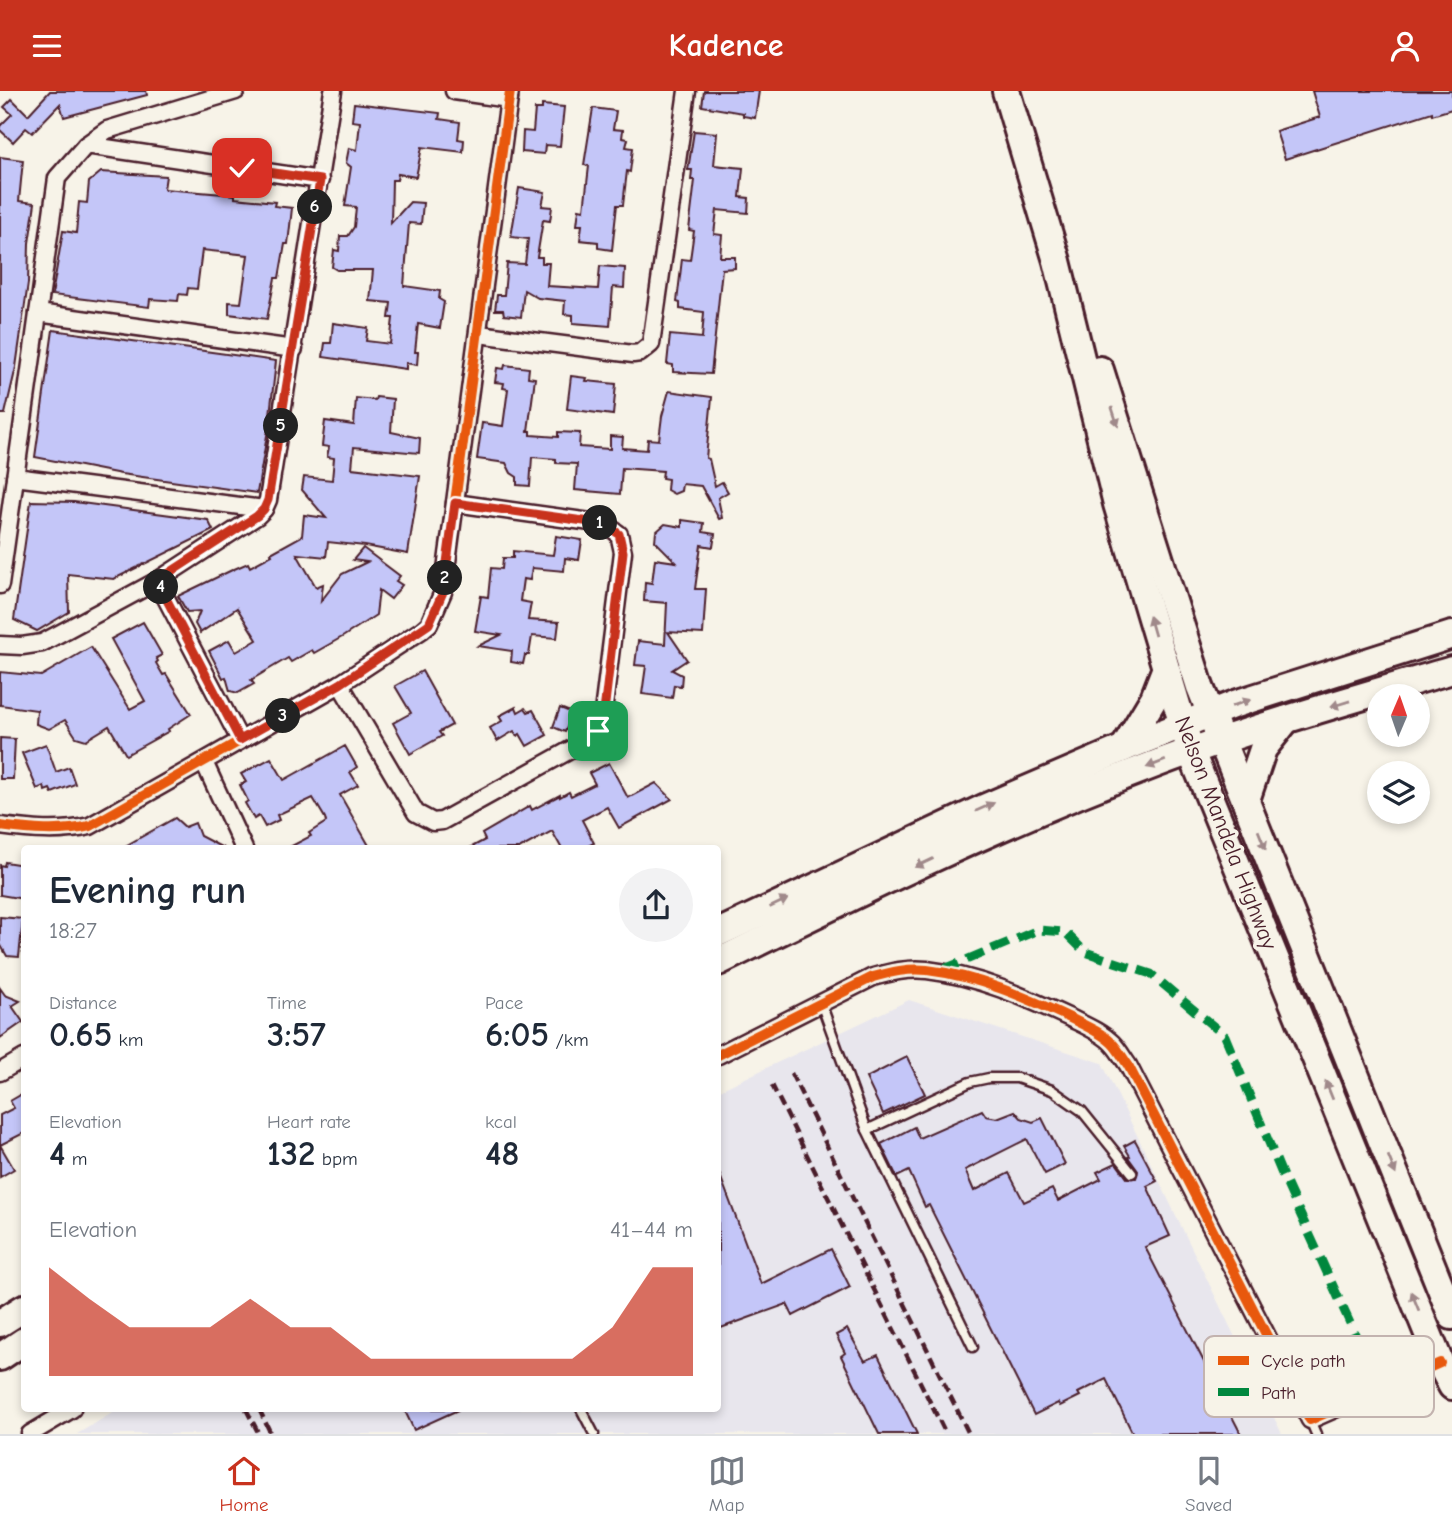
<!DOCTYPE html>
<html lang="en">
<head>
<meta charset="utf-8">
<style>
  body { margin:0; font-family:"Comic Neue",sans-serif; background:#f2f2f3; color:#1f2937; height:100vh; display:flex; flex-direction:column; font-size:26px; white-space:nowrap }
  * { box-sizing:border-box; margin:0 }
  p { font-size:23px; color:#747a83 }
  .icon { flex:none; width:38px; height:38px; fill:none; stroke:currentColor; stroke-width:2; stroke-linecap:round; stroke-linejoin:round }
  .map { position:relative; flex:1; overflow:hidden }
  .panel { position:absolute; left:21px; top:754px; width:700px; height:567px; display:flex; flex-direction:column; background:#fff; border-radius:7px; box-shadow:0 4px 10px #0003 }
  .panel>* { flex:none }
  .needle { width:46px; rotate:2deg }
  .buttons { position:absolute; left:1367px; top:593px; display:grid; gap:14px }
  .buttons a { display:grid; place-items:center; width:63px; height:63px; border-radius:50%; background:#fff; box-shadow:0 4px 10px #0003; font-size:35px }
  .pin { position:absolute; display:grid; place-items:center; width:60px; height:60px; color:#fff; margin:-30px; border-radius:14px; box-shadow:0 4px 10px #0006 }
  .km { position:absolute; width:35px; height:35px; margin:-18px; border-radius:50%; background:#222; color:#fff; font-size:19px; line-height:35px; text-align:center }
  .round { display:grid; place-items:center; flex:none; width:74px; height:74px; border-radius:37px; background:#f2f2f3 }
  .headline { display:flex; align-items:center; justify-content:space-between; height:119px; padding:0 28px }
  h1 { font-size:38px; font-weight:700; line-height:52px }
  .stats { display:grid; grid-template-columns:repeat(3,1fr); gap:10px; height:119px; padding:7px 28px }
  .stats div { display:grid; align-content:center }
  .stats b { font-size:35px; font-weight:700 }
  .stats small { font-size:19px; font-weight:400 }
  .stats p { font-size:19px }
  .chart { height:196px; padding:14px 28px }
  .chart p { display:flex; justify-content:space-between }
  .chart svg { width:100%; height:126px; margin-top:7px; fill:#c8321e; opacity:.7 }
  header { display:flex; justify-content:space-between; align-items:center; height:91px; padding:0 28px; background:#c8321e; color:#fff; font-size:32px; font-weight:700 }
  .tabs { display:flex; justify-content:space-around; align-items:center; height:98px; border-top:2px solid #e0e1e3; background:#fff; font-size:19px; color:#747a83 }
  .tabs a { display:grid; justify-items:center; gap:4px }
  .tabs .selected { color:#c8321e }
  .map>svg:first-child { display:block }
</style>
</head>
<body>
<header><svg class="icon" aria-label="menu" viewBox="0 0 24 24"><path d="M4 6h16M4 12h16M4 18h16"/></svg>Kadence<svg class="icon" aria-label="person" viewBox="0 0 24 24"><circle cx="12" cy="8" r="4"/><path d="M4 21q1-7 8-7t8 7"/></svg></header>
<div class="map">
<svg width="1452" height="1343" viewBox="0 0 1452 1343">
  <rect width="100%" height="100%" fill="#f7f3e8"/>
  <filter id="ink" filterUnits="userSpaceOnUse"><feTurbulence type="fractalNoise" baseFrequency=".0143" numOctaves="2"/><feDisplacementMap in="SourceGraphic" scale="14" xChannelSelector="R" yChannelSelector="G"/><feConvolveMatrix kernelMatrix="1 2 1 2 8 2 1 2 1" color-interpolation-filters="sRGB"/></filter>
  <g filter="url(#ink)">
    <path fill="#e8e6ed" d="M909,909L1102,972L1282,1343H77L119,1318H718V1000Z"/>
    <g fill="#c4c6f8" stroke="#4a1f2b" stroke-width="2">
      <path d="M50,0H146L147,4L64,26L60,13L32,42L26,37L13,51L0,39V35L12,23L4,16L12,8L28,24Z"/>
      <path d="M704,0H759L755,27L743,25V22L702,15Z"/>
      <path d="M1312,0H1452V18L1432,24V21L1285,68L1276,40L1320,26Z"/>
      <path d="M354,12L440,22L439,28L460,31L458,48L464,49L463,61L422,56L416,86L398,83L397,89H392L391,132L410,111L423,112L421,133L409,132L404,195L440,200L439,208L444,211L440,237L418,233L415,261H418L417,274L406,272V278L323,266L325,252H331L333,232L368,237L366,250L390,253L393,227H389L391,212L370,210L373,179H337L332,176L334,159L339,160L340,145H348L354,136L356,116L345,115L351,76L346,72L349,57L357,59L360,31L352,30Z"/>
      <path d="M542,14L564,16L560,55L545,54L544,63L522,61L523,40L533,41L535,18H542Z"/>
      <path d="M593,17L616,20L613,38L623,39L622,47L628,48L626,56L633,57L630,81L627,80L623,114H617L612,159L598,157V151L580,149L582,134H577L579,118L584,119L589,75L584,74Z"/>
      <path d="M694,40L717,42L714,74L743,77L740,106L749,107L748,122L717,119L714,143L722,144L720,166H735V177L722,178L711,283L673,281V274L667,273L670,244L702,247L704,221L680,218V212L677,211L682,168L690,169L694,140L689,139L695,89H691L692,79H688Z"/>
      <path d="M0,66L23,69L19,110L35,112L29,152L28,192L16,276L5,323H0Z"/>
      <path d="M101,81L166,85L164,98L235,104V107L275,111L274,115L292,117L288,153H285L279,187H275L267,228L229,223V211L241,212L248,164L202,159L197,198L188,197L187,204L179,203L178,210L150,208L149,216L52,204L63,140L76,142L79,111L87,112L89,91Z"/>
      <path d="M519,97L545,101L542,115L552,116L550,130L543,129L537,166H542V172H549L547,195L598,198L600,175L625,177L624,197L613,196L610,235L573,232V224L564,223L565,210L538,207L524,199L521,226L504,224L503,219H495L497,204H504L507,172L525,173L528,148L511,146Z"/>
      <path d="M53,239L276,270L269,333L257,402L121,383L35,366Z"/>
      <path d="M505,274L529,277L528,286L535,287L528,340H531V344L558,346V341L580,342L579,356L610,358V345L623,346L622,357L647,359L648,348L659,349L662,325L669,300L712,306L706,367L709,368L715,395L722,391L728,401L718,407L722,427L719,428L701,395L682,393L681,400L674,403L667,399L668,388L662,387L663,380L622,377L620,403L575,399L577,373L556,372V368L532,366L530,395L517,394V386L511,382L506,372L477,368L482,332L503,335L508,298L503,297L504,292L495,291L497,277L504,278Z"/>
      <path d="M571,285L587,287L586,290L616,293L613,324L567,318Z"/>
      <path d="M376,306L393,308L391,341L420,347L419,362L354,356L352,377L420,385L408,463L365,455L328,451L326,466L297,463L316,496L323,493L321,510L342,483L367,471L353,469L363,457L400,485L396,490L402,494L391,508L379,499L376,524L344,545L314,562L312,559L291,571L288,567L251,589L254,593L238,602L230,600L226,586L223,587L209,560L229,549L236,561L257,549L237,517L200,542L195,533L200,520L187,521L178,505L232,479L248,472L250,476L272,464L271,462L302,445L304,424L326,427L302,399L304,386L332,389L334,367L327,366L329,356L322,355L325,330L354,334L356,307L375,309Z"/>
      <path d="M31,410L74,411L208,429L213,439L114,488L68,483L69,521L37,540L14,529Z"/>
      <path d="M682,429L704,432L703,441L715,443L713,456L701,454L695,498H706L703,543L668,541L687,569L672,579L682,584L681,595L674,594L672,607L642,603L646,575L635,574L638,550L665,553L667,512L644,510L645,491L652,492L655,468L676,471L655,450L656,441L665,433L682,436Z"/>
      <path d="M556,445L582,449L579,469L565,467L564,480L532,477L530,489L523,488L520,510L531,512L528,529L559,531L557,547L532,545L529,564H525L523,573L511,571L512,560L478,555L501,544L475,540L481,505L488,506L491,477L502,478L503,467H513V460L553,464Z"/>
      <path d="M143,531L162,564L156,567L158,570L156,572L163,584L166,583L191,623L168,638L169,640L126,664L109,635L86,649L76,646L65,629L49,638L36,633L37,619L0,614V581L41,585L91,556L130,618L145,610L111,548Z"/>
      <path d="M422,580L452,634L439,641L442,645L410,663L393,632L411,622L395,595Z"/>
      <path d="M516,616L518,621L525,617L528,621L533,619L547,644L527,655L520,643L517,645L514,640L497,650L490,637L502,630L499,625Z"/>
      <path d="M560,617L573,622L565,641L553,636Z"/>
      <path d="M0,647L15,648L13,688H0Z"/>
      <path d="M46,653L56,681L69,676L75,693L52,702L50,698L45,700L44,695L37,698L22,662Z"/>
      <path d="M345,655L357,676L350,681L358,694L340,704L371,758H286L311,745L309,742L326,731L325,727L313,707L277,724L279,729L265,736L259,725L254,728L245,712L248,710L240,694L246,691L241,683L271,667L284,689Z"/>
      <path d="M609,672L628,707L656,692L672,708L619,737L607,716L582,729L594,752L582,758H562L552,740L519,758H468L485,749L482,743L530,715L532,719L560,704V706L569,701L571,705L595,693L589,682Z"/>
      <path d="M175,727L185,736L195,732L200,745L225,758H120Z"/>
      <path d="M5,771L24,774V808L0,804V774L4,775Z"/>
      <path d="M0,826L23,828L19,866L7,865L0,853Z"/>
      <path d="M0,897L5,904L20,910L12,915L23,931L0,947Z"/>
      <path d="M907,966L925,1003L883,1023L866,987Z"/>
      <path d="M24,1002V1042L0,1054L14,1078L0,1086V1024L14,1017L10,1010Z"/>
      <path d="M982,1019L986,1025L997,1027L1015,1020L1021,1027L1033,1031L1042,1027L1065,1073L1045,1083L1027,1048L965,1079L974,1100L1009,1082L1024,1111L1052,1098L1058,1110L1101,1088L1097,1081L1116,1072L1127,1087H1136L1138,1080L1128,1066L1130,1065L1124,1055L1135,1049L1157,1090L1147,1095L1170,1145L1145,1156L1241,1343H1133L1106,1288L1078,1302L1080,1305L1060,1315L1058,1312L1034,1324L929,1114L925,1116L909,1080L897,1086L881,1053L914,1036L919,1047Z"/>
      <path d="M718,1079L761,1193L831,1158L850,1196L793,1225L787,1213L718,1238Z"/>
      <path d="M847,1238L865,1270L878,1264L917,1343H879L841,1265L845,1262L836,1244Z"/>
      <path d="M404,1318H460L414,1339Z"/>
    </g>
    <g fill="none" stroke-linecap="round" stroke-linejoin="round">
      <g stroke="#4a1f2b" stroke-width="13">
        <g id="service">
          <path d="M821,912L867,1039L973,1256"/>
          <path d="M867,1039L970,991L989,987H1017L1052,999L1082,1020L1132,1082"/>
          <path d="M581,1318L594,1343"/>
          <path d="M1310,1329L1316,1343"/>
        </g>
      </g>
      <g stroke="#4a1f2b" stroke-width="21">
        <g id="minor">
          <path d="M454,0L509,8"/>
          <path d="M86,54L320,89"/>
          <path d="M38,222L294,258"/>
          <path d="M479,243L633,263L640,262L651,253L687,0"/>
          <path d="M15,386L264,418"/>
          <path d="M157,490L240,649"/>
          <path d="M0,494L57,87L86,54L107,39L236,0"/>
          <path d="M0,554L22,555L42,552L157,490L257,425L264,418L268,409L333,0"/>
          <path d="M340,593L416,722L433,731L442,730L590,648L598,640L602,629L623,461L619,443L605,433L455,412"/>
          <path d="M204,671L244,758"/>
          <path d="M0,735C31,739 59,742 90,735L340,593L422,539L429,533L443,501L510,0"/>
          <path d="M718,964L873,886C891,881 908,877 927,879C977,885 1025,906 1070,927C1084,934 1101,941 1112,952C1118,958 1123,967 1128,974L1310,1329L1440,1272"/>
          <path d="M0,981L24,967"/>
          <path d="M30,1343L72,1318"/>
        </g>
      </g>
      <g stroke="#4a1f2b" stroke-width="32">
        <g id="primary">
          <path d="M1006,0L1057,170L1117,413L1191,661L1440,1272L1452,1295"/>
          <path d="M1100,279L1200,596L1452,1225"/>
        </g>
      </g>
      <g stroke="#4a1f2b" stroke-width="32">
        <g id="trunk">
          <path d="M1124,657L1154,607L1165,579"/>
          <path d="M1246,709L1263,658L1286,629"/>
          <path d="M718,842L984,717L1124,657L1235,613L1452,544"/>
          <path d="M718,871C862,800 1007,729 1158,672C1254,636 1354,608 1452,579"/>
          <path d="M0,1232L24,1217"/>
          <path d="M0,1266L24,1250"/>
        </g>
      </g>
      <use href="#service" stroke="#f7f3e8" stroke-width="8"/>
      <use href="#minor" stroke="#f7f3e8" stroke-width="16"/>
      <use href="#primary" stroke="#f7f3e8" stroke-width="26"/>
      <use href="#trunk" stroke="#f7f3e8" stroke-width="26"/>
      <g stroke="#4a1f2b" stroke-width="4.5" stroke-dasharray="10 5" stroke-linecap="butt">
        <path d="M791,982L969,1343"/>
        <path d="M772,994L946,1343"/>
        <path d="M246,1318L259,1343"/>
        <path d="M259,1318L271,1343"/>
      </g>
      <path stroke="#00873e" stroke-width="9" stroke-dasharray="18 9" stroke-linecap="butt" d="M942,879L1038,839L1065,841L1085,861L1151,883L1225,945L1282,1083L1380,1298"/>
      <g stroke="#f7f3e8" stroke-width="15">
        <g id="cycleway">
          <path d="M0,735C31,739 59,742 90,735L340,593L422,539L429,533L443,501L510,0"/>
          <path d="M718,964L873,886C891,881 908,877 927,879C977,885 1025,906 1070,927C1084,934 1101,941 1112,952C1118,958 1123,967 1128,974L1310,1329L1440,1272"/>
        </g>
      </g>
      <use href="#cycleway" stroke="#e8590c" stroke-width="10"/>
    </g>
    <defs><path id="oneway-solid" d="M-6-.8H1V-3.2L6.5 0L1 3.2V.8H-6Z" transform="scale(1.75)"/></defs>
    <g fill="#a0898a">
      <use href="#oneway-solid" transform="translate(1115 326) rotate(72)"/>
      <use href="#oneway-solid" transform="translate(1152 535) rotate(-106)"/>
      <use href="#oneway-solid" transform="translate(1241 612) rotate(-19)"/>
      <use href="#oneway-solid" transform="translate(1340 613) rotate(163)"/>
      <use href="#oneway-solid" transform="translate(1156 673) rotate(159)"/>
      <use href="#oneway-solid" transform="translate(985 716) rotate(-24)"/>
      <use href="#oneway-solid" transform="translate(1262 749) rotate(68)"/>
      <use href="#oneway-solid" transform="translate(924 772) rotate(155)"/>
      <use href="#oneway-solid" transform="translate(779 812) rotate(-26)"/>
      <use href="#oneway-solid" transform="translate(1329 999) rotate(-112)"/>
      <use href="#oneway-solid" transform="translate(1392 1074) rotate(68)"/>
      <use href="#oneway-solid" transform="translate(1415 1210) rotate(-112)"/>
    </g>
  </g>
  <g fill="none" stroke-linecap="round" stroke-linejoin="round" filter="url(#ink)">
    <g stroke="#fff" stroke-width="14">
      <path id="route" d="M242,77L320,89L268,409L264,418L257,425L157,490L240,649L340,593L429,533L443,501L455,412L605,433L619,443L623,461L603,629L598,640"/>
    </g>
    <use href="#route" stroke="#c8321e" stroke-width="9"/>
  </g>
  <g text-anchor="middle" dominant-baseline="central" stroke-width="7" stroke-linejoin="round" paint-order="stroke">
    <g font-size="23" fill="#4a1f2b" stroke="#f7f3e8">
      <text transform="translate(1226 742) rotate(69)">Nelson Mandela Highway</text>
    </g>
  </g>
  <rect x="1204" y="1245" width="230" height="81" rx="10" fill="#f7f3e8" stroke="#c3b3af" stroke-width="2"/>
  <rect x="1218" y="1265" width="31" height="9" fill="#e8590c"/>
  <rect x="1218" y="1297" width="31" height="8" fill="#00873e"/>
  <g font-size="19" fill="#4a1f2b">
    <text x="1261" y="1276">Cycle path</text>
    <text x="1261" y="1308">Path</text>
  </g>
</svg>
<div class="buttons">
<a><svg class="needle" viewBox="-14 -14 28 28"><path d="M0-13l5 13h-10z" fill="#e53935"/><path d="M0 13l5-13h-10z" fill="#747a83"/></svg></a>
<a><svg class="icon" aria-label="layers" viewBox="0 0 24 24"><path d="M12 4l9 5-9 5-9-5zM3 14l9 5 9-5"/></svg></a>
</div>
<div class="pin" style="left:598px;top:640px;background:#1e9e55"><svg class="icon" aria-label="arrive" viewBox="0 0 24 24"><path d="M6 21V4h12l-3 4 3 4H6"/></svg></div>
<div class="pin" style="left:242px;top:77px;background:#d93025"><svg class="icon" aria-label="check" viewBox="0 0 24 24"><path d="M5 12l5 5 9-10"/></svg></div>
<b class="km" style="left:600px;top:432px">1</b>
<b class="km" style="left:445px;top:487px">2</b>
<b class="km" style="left:283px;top:625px">3</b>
<b class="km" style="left:161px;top:496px">4</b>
<b class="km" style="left:281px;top:335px">5</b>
<b class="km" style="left:315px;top:116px">6</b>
<section class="panel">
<div class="headline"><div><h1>Evening run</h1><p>18:27</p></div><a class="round"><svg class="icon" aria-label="share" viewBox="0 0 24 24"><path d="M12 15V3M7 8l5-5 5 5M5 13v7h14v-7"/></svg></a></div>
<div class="stats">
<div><p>Distance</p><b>0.65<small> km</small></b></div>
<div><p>Time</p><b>3:57</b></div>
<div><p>Pace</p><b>6:05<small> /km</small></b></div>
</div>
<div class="stats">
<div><p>Elevation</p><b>4<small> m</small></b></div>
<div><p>Heart rate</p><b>132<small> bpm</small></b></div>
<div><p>kcal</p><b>48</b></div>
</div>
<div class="chart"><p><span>Elevation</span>41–44 m</p>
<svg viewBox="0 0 160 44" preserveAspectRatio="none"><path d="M0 44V6L10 17L20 27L30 27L40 27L50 17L60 27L70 27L80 38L90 38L100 38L110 38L120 38L130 38L140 27L150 6L160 6V44z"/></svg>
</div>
</section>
</div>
<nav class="tabs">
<a class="selected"><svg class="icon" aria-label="home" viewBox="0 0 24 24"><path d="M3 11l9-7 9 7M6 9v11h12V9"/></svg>Home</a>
<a><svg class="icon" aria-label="map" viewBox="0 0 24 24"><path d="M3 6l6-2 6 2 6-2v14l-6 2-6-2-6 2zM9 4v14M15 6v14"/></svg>Map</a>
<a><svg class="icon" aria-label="saved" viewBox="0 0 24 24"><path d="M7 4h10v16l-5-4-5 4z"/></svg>Saved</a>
</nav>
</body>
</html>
